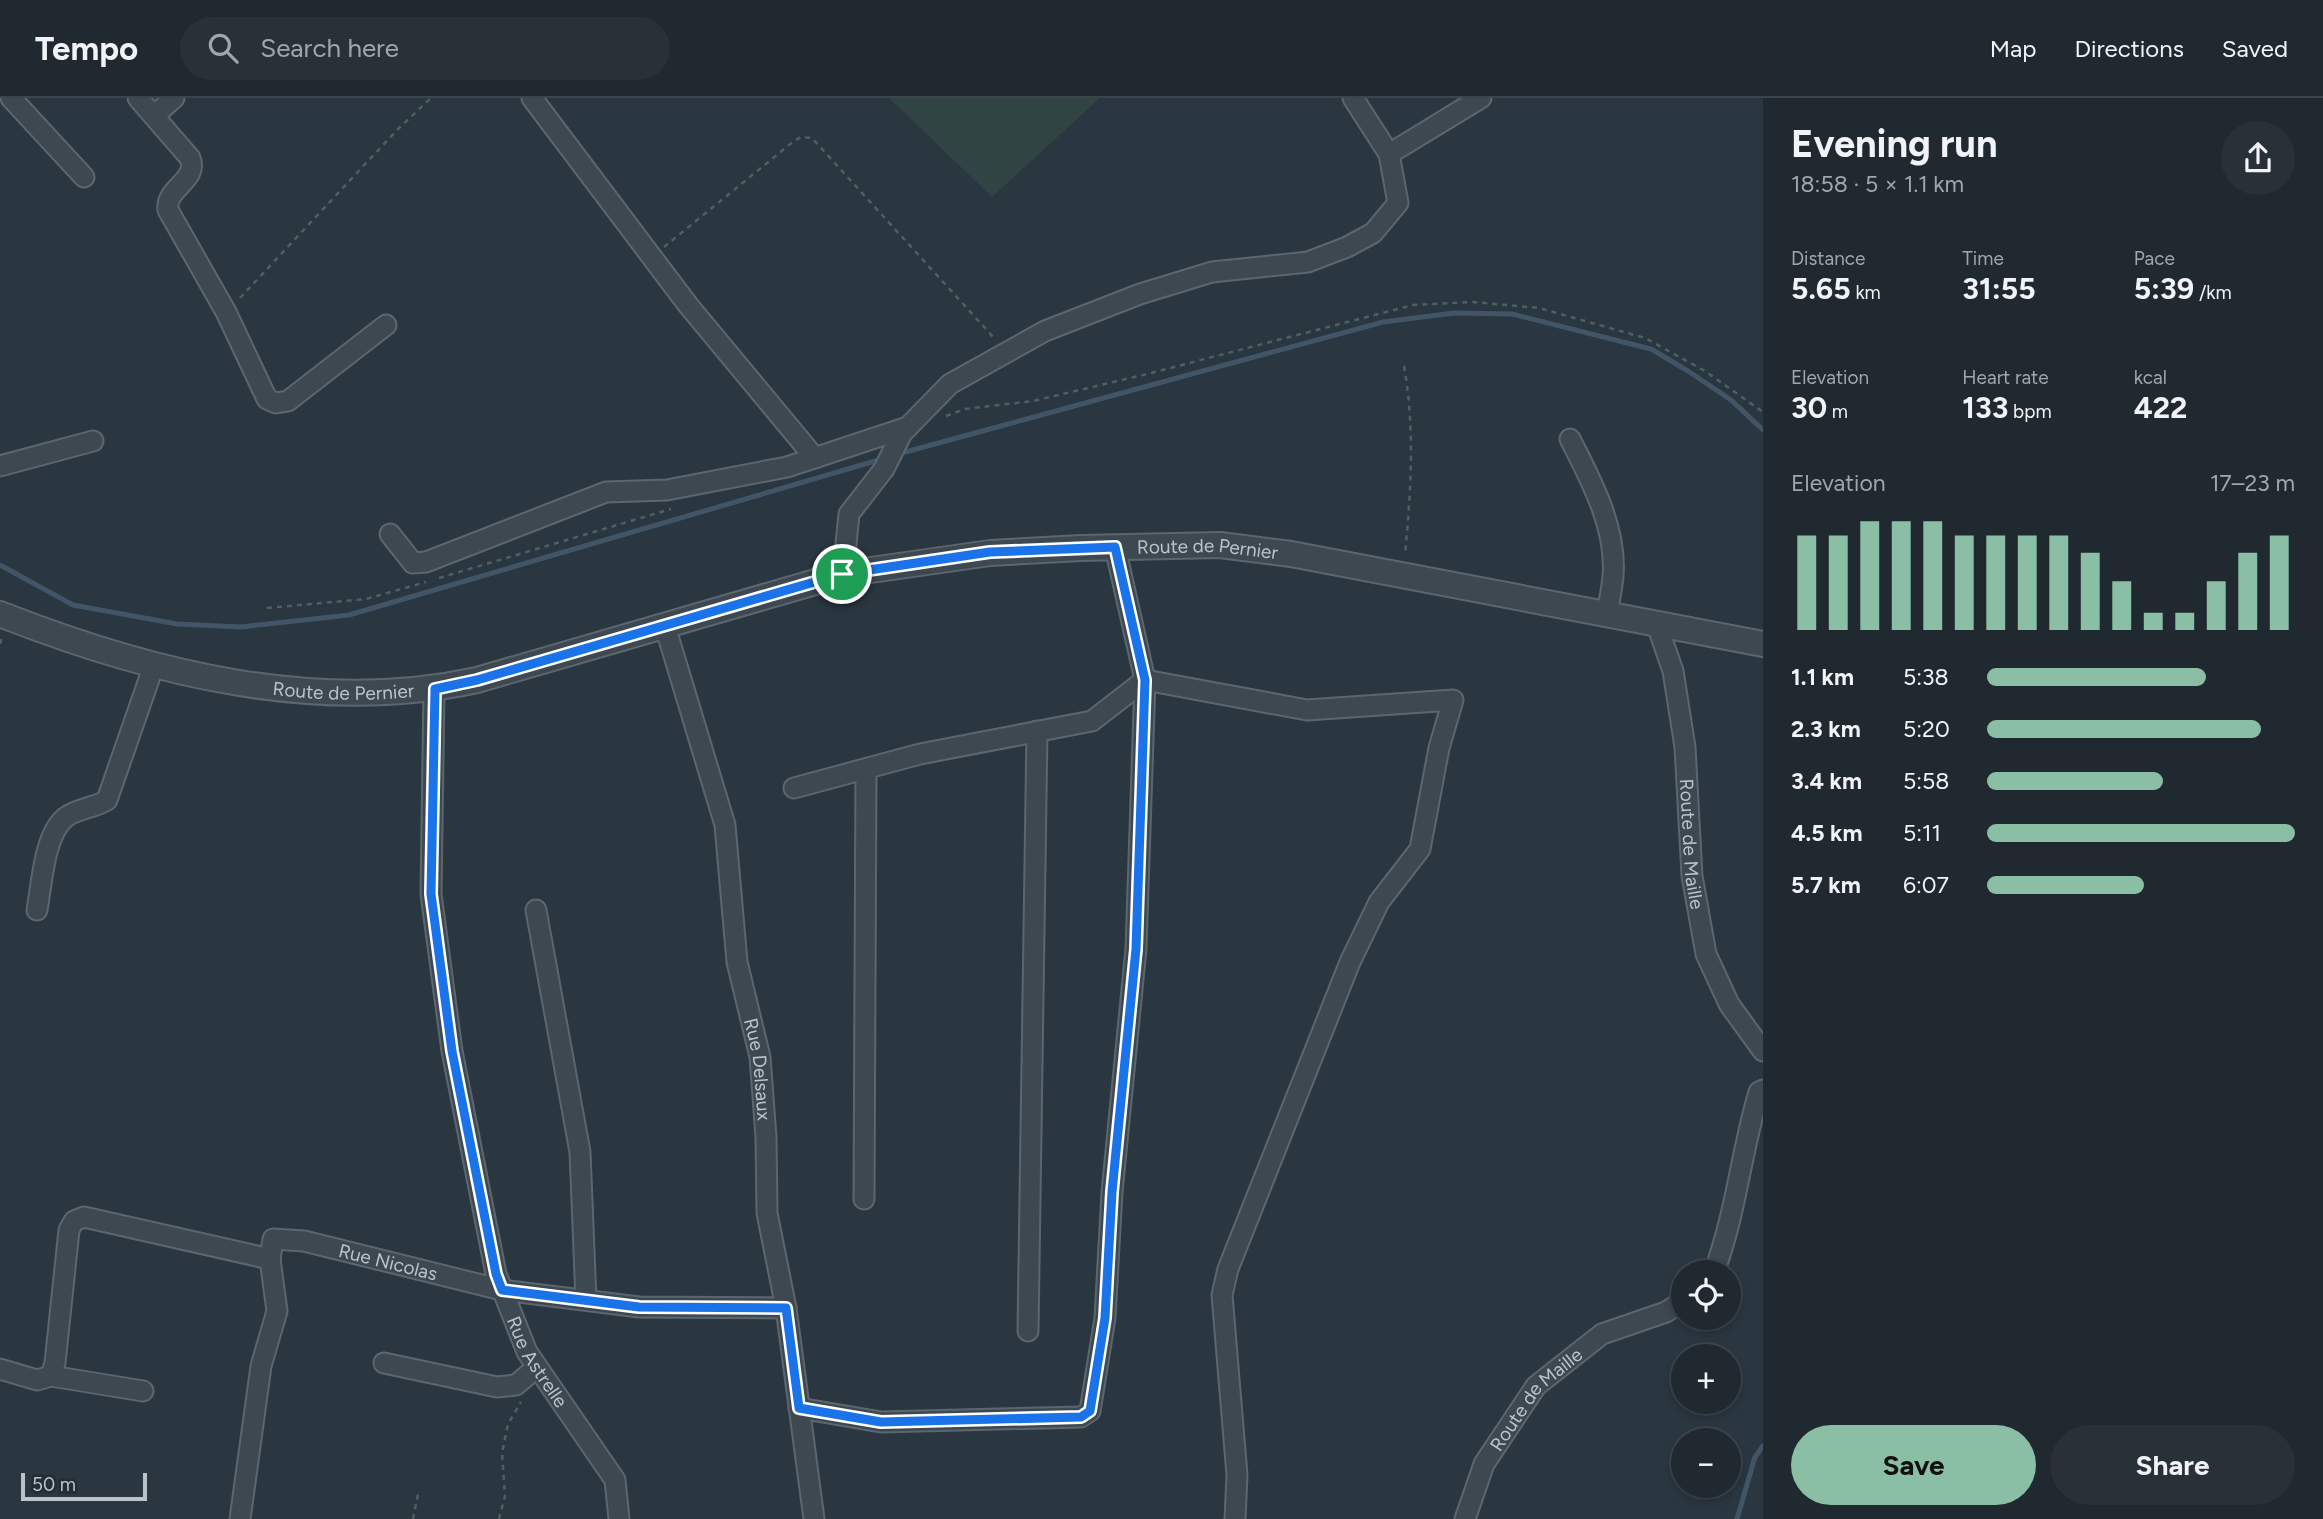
<!DOCTYPE html>
<html lang="en">
<head>
<meta charset="utf-8">
<style>
  body { margin:0; font-family:Figtree,sans-serif; background:#283038; color:#f1f3f6; height:100vh; display:flex; flex-direction:column; font-size:26px; white-space:nowrap }
  * { box-sizing:border-box; margin:0 }
  p { font-size:23px; color:#a2a6ab }
  .icon { flex:none; width:38px; height:38px; fill:none; stroke:currentColor; stroke-width:2; stroke-linecap:round; stroke-linejoin:round }
  .map { position:relative; flex:1; overflow:hidden }
  .drawer { display:flex; flex-direction:column; background:#202830; width:560px }
  .drawer>* { flex:none }
  .buttons { position:absolute; left:1671px; top:1162px; display:grid; gap:14px }
  .buttons a { display:grid; place-items:center; width:70px; height:70px; border-radius:50%; background:#202830; box-shadow:0 4px 10px #0003,0 0 0 2px #3d444c; font-size:35px }
  .scale { position:absolute; left:21px; bottom:18px; width:126px; box-sizing:border-box; padding-left:7px; border:4px solid #bbc3ca; border-top:0; font-size:19px; line-height:24px; white-space:nowrap; color:#bbc3ca; -webkit-text-stroke:5px #232d36; paint-order:stroke }
  .pin { position:absolute; display:grid; place-items:center; width:60px; height:60px; color:#fff; margin:-30px; border:4px solid #fff; border-radius:50%; box-shadow:0 2px 7px #0007 }
  .round { display:grid; place-items:center; flex:none; width:74px; height:74px; border-radius:37px; background:#283038 }
  .overview { display:flex; align-items:center; justify-content:space-between; height:119px; padding:0 28px }
  h1 { font-size:38px; font-weight:700; line-height:52px }
  .figures { display:grid; grid-template-columns:repeat(3,1fr); gap:10px; height:119px; padding:7px 28px }
  .figures div { display:grid; align-content:center }
  .figures b { font-size:30px; font-weight:700 }
  .figures small { font-size:19px; font-weight:400 }
  .figures p { font-size:19px }
  .chart { height:196px; padding:14px 28px }
  .chart p { display:flex; justify-content:space-between }
  .chart svg { width:100%; height:126px; margin-top:7px; stroke:#8abfa5; stroke-width:6 }
  .primary-button { display:flex; gap:14px; margin-top:auto; padding:14px 28px }
  .primary-button a { flex:1; height:80px; border-radius:42px; background:#8abfa5; color:#111; font-size:28px; font-weight:700; line-height:80px; text-align:center }
  .primary-button a+a { background:#283038; color:#f1f3f6 }
  ul { padding:0 28px; list-style:none; font-size:23px }
  li { display:grid; grid-template-columns:112px 84px 1fr; align-items:center; height:52px }
  li i { height:18px; border-radius:9px; background:#8abfa5 }
  header { display:flex; align-items:center; gap:42px; box-sizing:border-box; height:98px; padding:0 35px; background:#202830; border-bottom:2px solid #3d444c }
  header strong { font-size:33px }
  nav { display:flex; gap:38px; margin-inline-start:auto; font-size:24px }
  .search { width:490px; height:63px; background:#283038; display:flex; align-items:center; gap:18px; box-sizing:border-box; padding:0 24px; border-radius:38px; color:#a2a6ab; font-size:26px }
  main { display:flex; flex:1; min-height:0 }
  .map>svg:first-child { display:block }
</style>
</head>
<body>
<header>
<strong>Tempo</strong>
<div class="search"><svg class="icon" aria-label="search" viewBox="0 0 24 24"><circle cx="10" cy="10" r="6"/><path d="M15 15l6 6"/></svg>Search here</div>
<nav><a>Map</a><a>Directions</a><a>Saved</a></nav>
</header>
<main>
<div class="map">
<svg width="1763" height="1421" viewBox="0 0 1763 1421">
  <rect width="100%" height="100%" fill="#2a3640"/>
  <path fill="#2f4443" d="M889,0H1100L992,99Z"/>
  <g fill="none" stroke-linecap="round" stroke-linejoin="round">
    <g stroke="#425567" stroke-width="5">
      <path d="M898,356L1383,224L1454,215L1512,216L1651,251L1688,273L1731,302L1763,332"/>
      <path d="M0,467L73,507L177,526L241,529L349,517L882,361"/>
      <path d="M1737,1421L1755,1359L1763,1348"/>
    </g>
    <g stroke="#5c666e" stroke-width="23">
      <g id="minor">
        <path d="M11,0L84,79"/>
        <path d="M138,0L190,60C199,83 165,89 168,112L226,214L267,301L276,305L288,303L386,227"/>
        <path d="M532,0L688,207L815,360"/>
        <path d="M154,18L174,0"/>
        <path d="M1389,56L1481,0"/>
        <path d="M1570,341C1591,382 1617,430 1613,478C1612,491 1609,503 1607,516"/>
        <path d="M0,368L93,343"/>
        <path d="M390,436L413,465L426,464L606,394L667,392L787,369L908,329"/>
        <path d="M843,476L849,416L884,371L902,335L950,286L1045,233L1140,196L1212,174L1308,164L1347,149L1373,135L1398,105L1389,56L1353,0"/>
        <path id="s1" d="M1656,524L1673,573L1685,649L1692,778L1706,856L1729,906L1763,953"/>
        <path id="s2" d="M665,528L725,727L737,864L760,959L766,1039L767,1115L786,1210L814,1421"/>
        <path id="s3" d="M434,591L431,796L452,953L496,1176L527,1254L615,1382L619,1421"/>
        <path d="M794,690L920,656L1092,623L1145,582L1307,612L1453,602L1439,650L1420,751L1379,804L1350,864L1228,1171L1222,1197L1237,1377L1235,1421"/>
        <path d="M37,812C42,785 44,736 66,719C78,710 95,710 107,702L154,567"/>
        <path d="M536,812L580,1054L586,1202"/>
        <path d="M864,1101L866,671"/>
        <path d="M1714,1174C1736,1116 1741,1054 1759,994L1763,992"/>
        <path d="M1028,1233L1037,633"/>
        <path d="M384,1265L497,1289L516,1287L537,1269"/>
        <path d="M0,1271L37,1282L51,1278L55,1265L69,1132L74,1123L84,1119L270,1161"/>
        <path d="M51,1278L143,1293"/>
        <path d="M799,1310L881,1324L1081,1319L1090,1313L1105,1220L1112,1094L1136,851L1145,582L1115,449"/>
        <path id="s4" d="M240,1421L261,1268L277,1213L270,1161L273,1141L304,1143L502,1192L639,1209L786,1210"/>
        <path id="s5" d="M1465,1421L1484,1366L1536,1288L1602,1236L1666,1214L1684,1202"/>
      </g>
    </g>
    <g stroke="#5c666e" stroke-width="28">
      <g id="tertiary">
        <path id="s6" d="M0,516C150,575 317,617 477,582L843,476L990,455L1081,450L1220,447L1291,456L1763,546"/>
      </g>
    </g>
    <g stroke="#4e6162" stroke-width="2.5" stroke-dasharray="5 5" stroke-linecap="butt">
      <path d="M664,149L794,43L801,39L812,40L995,241"/>
      <path d="M240,200L398,31L431,0"/>
      <path d="M1404,268C1415,330 1411,393 1405,456"/>
      <path d="M946,318L965,311L1033,303L1147,276L1413,207L1473,204L1539,210L1645,240L1705,273L1763,314"/>
      <path d="M439,480L671,411"/>
      <path d="M267,510L366,501L426,484"/>
      <path d="M0,546L2,539"/>
      <path d="M413,1421L418,1396"/>
      <path d="M499,1421L505,1398L502,1355L508,1326L521,1304"/>
    </g>
    <use href="#minor" stroke="#3e4850" stroke-width="19"/>
    <use href="#tertiary" stroke="#3e4850" stroke-width="24"/>
  </g>
  <g fill="none" stroke-linecap="round" stroke-linejoin="round">
    <g stroke="#fff" stroke-width="14">
      <path id="route" d="M1115,449L1145,582L1136,851L1112,1094L1105,1220L1090,1313L1081,1319L881,1324L799,1310L786,1210L639,1209L502,1192L496,1176L452,953L431,796L435,591L477,582L842,476L990,454Z"/>
    </g>
    <use href="#route" stroke="#1a73e8" stroke-width="9"/>
  </g>
  <g text-anchor="middle" dominant-baseline="central" stroke-width="7" stroke-linejoin="round" paint-order="stroke">
    <g font-size="19" fill="#bbc3ca" stroke="#232d36">
      <text stroke="none"><textPath href="#s6" startOffset="1236">Route de Pernier</textPath></text>
      <text stroke="none"><textPath href="#s6" startOffset="354">Route de Pernier</textPath></text>
      <text stroke="none"><textPath href="#s1" startOffset="226">Route de Maille</textPath></text>
      <text stroke="none"><textPath href="#s2" startOffset="455">Rue Delsaux</textPath></text>
      <text stroke="none"><textPath href="#s4" startOffset="402">Rue Nicolas</textPath></text>
      <text stroke="none"><textPath href="#s3" startOffset="688">Rue Astrelle</textPath></text>
      <text stroke="none"><textPath href="#s5" startOffset="142">Route de Maille</textPath></text>
    </g>
  </g>
</svg>
<div class="buttons">
<a><svg class="icon" aria-label="locate" viewBox="0 0 24 24"><circle cx="12" cy="12" r="6"/><path d="M12 2v4M12 18v4M2 12h4M18 12h4"/></svg></a>
<a>+</a>
<a>−</a>
</div>
<div class="scale">50 m</div>
<div class="pin" style="left:842px;top:476px;background:#1e9e55"><svg class="icon" aria-label="arrive" viewBox="0 0 24 24"><path d="M6 21V4h12l-3 4 3 4H6"/></svg></div>
</div>
<section class="drawer">
<div class="overview"><div><h1>Evening run</h1><p>18:58 · 5 × 1.1 km</p></div><a class="round"><svg class="icon" aria-label="share" viewBox="0 0 24 24"><path d="M12 15V3M7 8l5-5 5 5M5 13v7h14v-7"/></svg></a></div>
<div class="figures">
<div><p>Distance</p><b>5.65<small> km</small></b></div>
<div><p>Time</p><b>31:55</b></div>
<div><p>Pace</p><b>5:39<small> /km</small></b></div>
</div>
<div class="figures">
<div><p>Elevation</p><b>30<small> m</small></b></div>
<div><p>Heart rate</p><b>133<small> bpm</small></b></div>
<div><p>kcal</p><b>422</b></div>
</div>
<div class="chart"><p><span>Elevation</span>17–23 m</p>
<svg viewBox="0 0 160 44" preserveAspectRatio="none"><path d="M5 44V11M15 44V11M25 44V6M35 44V6M45 44V6M55 44V11M65 44V11M75 44V11M85 44V11M95 44V17M105 44V27M115 44V38M125 44V38M135 44V27M145 44V17M155 44V11"/></svg>
</div>
<ul>
<li><b>1.1 km</b>5:38<i style="width:71%"></i></li>
<li><b>2.3 km</b>5:20<i style="width:89%"></i></li>
<li><b>3.4 km</b>5:58<i style="width:57%"></i></li>
<li><b>4.5 km</b>5:11<i style="width:100%"></i></li>
<li><b>5.7 km</b>6:07<i style="width:51%"></i></li>
</ul>
<div class="primary-button"><a>Save</a><a>Share</a></div>
</section>
</main>
</body>
</html>
